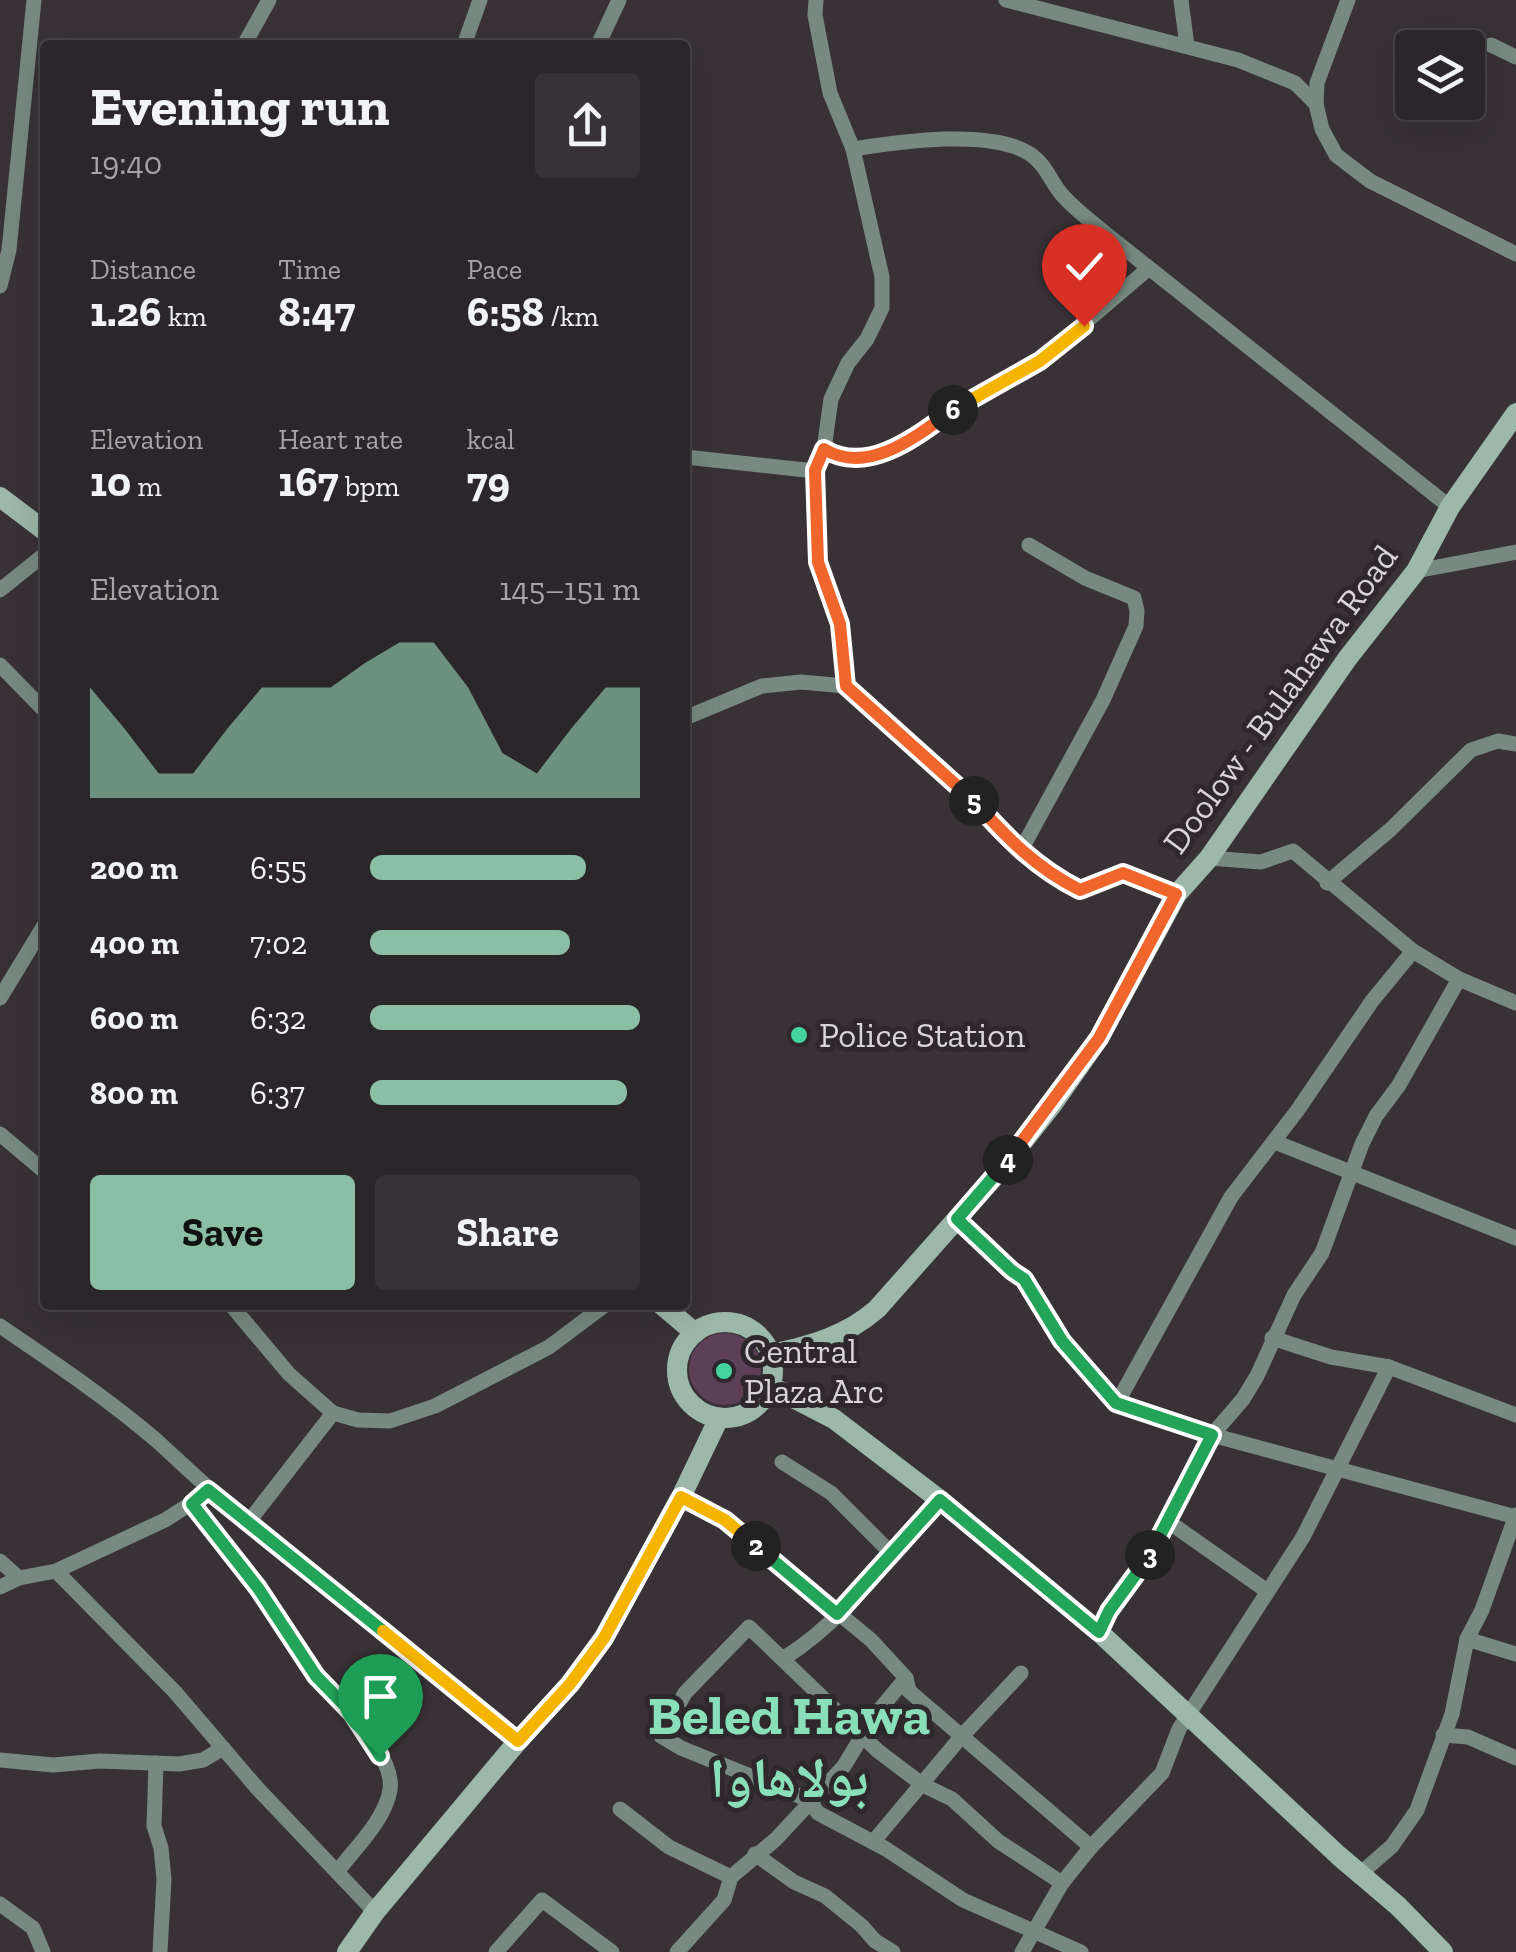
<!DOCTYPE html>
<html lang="en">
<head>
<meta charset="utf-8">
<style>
  body { margin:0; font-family:"Zilla Slab","Noto Naskh Arabic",serif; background:#363235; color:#f1f3f6; height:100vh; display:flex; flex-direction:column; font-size:38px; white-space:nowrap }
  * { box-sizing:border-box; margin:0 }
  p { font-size:32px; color:#a5a5a8 }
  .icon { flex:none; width:55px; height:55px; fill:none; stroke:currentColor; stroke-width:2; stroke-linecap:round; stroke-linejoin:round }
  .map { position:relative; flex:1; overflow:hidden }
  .details { position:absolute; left:40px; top:40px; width:650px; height:1270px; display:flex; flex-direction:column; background:#2a2629; border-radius:10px; box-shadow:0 10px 40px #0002,0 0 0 2px #464346 }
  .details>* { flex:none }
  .tools { position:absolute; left:1395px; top:30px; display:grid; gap:20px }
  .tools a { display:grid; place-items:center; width:90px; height:90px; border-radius:10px; background:#2a2629; box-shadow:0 10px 40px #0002,0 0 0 2px #464346; font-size:50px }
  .pin { position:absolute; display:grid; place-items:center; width:85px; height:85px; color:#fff; margin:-102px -42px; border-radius:50% 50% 50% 0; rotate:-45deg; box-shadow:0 0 10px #0007 }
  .pin .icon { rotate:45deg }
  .km { position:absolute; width:50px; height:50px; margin:-25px; border-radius:50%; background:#222; color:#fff; font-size:28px; line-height:50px; text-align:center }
  .round { display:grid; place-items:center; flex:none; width:105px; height:105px; border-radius:10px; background:#363235 }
  .summary { display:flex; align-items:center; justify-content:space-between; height:170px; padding:0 50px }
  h1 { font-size:55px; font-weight:800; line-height:75px }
  .metrics { display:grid; grid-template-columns:repeat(3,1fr); gap:15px; height:170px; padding:10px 50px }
  .metrics div { display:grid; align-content:center }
  .metrics b { font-size:42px; font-weight:800 }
  .metrics small { font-size:28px; font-weight:400 }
  .metrics p { font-size:28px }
  .chart { height:280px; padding:20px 50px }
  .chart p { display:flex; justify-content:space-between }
  .chart svg { width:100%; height:180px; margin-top:10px; fill:#8abfa5; opacity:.7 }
  .primary-button { display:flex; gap:20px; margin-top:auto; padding:20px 50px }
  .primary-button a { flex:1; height:115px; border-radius:10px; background:#8abfa5; color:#111; font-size:40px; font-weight:800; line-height:115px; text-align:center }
  .primary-button a+a { background:#363235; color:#f1f3f6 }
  ul { padding:0 50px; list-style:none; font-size:32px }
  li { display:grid; grid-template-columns:160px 120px 1fr; align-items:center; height:75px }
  li i { height:25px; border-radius:12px; background:#8abfa5 }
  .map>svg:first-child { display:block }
</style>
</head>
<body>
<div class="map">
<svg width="1516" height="1952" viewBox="0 0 1516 1952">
  <rect width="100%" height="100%" fill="#383237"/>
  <circle fill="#5d4058" cx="725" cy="1369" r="36"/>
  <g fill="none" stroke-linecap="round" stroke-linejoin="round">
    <g stroke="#778980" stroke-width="15">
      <path d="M816,0L815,15L830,93L853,149L882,277V308L867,339L848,363L831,399L824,449L815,471L818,562L839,624L846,686"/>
      <path d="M1006,0L1238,60L1295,83L1316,104L1322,129L1336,155L1370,181L1516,254"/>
      <path d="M1181,0L1187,46"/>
      <path d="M244,45L269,0"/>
      <path d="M464,45L480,0"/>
      <path d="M598,45L619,0"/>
      <path d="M1491,45L1516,57"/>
      <path d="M1316,104L1317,83L1348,0"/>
      <path d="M853,149C899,142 990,128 1030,154C1044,163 1050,179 1059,191C1071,207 1090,220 1105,233L1450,507"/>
      <path d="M0,286L9,250L34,0"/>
      <path d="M824,449L841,459L871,458L918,435L959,406L1040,361L1149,268"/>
      <path d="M685,457L815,471"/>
      <path d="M1416,571L1516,552"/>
      <path d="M0,590L45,554"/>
      <path d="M0,665L45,711"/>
      <path d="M685,718L762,686L801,682L846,686L941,768L1020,852L1050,875L1080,890L1123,873L1177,894"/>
      <path d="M1020,852L1103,700L1136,626L1137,611L1134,598L1085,578L1029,545"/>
      <path d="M1209,858L1261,862L1293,851L1413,951L1459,979L1516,1003"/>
      <path d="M1327,883L1391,829L1471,750L1498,741L1516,744"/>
      <path d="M0,998L45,924"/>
      <path d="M0,1134L45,1172"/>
      <path d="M1275,1142L1516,1238"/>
      <path d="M957,1219L1011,1271L1025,1279L1062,1341L1117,1403L1212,1435L1516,1517"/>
      <path d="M231,1305L289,1374L333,1413"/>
      <path d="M0,1326C53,1362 107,1398 156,1440C187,1468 215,1497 250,1520L518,1741"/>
      <path d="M1272,1338L1331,1357L1389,1367L1516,1415"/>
      <path d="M1117,1403L1231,1197L1297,1111L1372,1001L1413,951"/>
      <path d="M782,1462L831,1493L893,1555"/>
      <path d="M681,1497L725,1520L871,1640L906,1678L909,1691L1091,1847"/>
      <path d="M193,1504C235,1558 274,1614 313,1671C333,1699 396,1752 390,1790C385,1820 355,1848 337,1872"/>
      <path d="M250,1520L333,1413L358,1420L390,1421L435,1406L549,1347L605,1305"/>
      <path d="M1169,1522L1267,1591"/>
      <path d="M0,1561L19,1578"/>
      <path d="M56,1571L175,1692L258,1789L375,1912"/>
      <path d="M0,1587L19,1578L56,1571L165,1520L198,1499"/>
      <path d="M1099,1632L1109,1611L1151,1554L1169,1522L1186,1481L1212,1435L1243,1399L1257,1376L1294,1295L1322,1253L1362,1144L1376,1116L1399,1085L1459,979"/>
      <path d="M1467,1639L1516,1654"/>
      <path d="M784,1658C847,1619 890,1554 940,1500"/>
      <path d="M1443,1735L1468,1737L1516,1758"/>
      <path d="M0,1760L53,1765L100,1761L179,1764L203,1760L223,1748"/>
      <path d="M156,1763L154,1826L161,1848L164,1879L160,1952"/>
      <path d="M620,1809L669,1847L731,1877"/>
      <path d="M873,1842L961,1737L1021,1673"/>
      <path d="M755,1854L794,1882L825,1896L862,1926L875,1941L893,1952"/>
      <path d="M1361,1873L1392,1846L1417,1810L1452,1714L1467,1639L1482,1610L1516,1515"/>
      <path d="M1062,1883L998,1841L952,1799L923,1785L878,1751L749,1627L685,1693L661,1736L681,1748L809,1800L818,1813L886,1849L963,1900L1081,1952"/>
      <path d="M0,1904L33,1928L43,1952"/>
      <path d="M496,1952L542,1900L612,1952"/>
      <path d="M677,1952L724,1900L731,1877L776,1839L844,1766L875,1715L906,1678"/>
      <path d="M1022,1952L1062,1883L1091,1847L1162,1773L1179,1729L1303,1537L1389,1367"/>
    </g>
    <g stroke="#9cb8ab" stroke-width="20">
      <path d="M0,497L45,531"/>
      <path d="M662,1305L695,1333"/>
      <circle cx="725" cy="1370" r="48"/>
      <path d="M772,1354C812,1345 846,1336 877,1309L1002,1168L1052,1105L1099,1038L1177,894L1209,858L1347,659L1416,571L1450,507L1516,413"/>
      <path d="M772,1387L834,1419L940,1500L1099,1632L1339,1856L1398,1906L1443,1952"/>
      <path d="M347,1952L375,1912L518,1741L570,1684L603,1639L681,1497L719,1418"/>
    </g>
  </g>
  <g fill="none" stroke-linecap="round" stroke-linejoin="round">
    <g stroke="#fff" stroke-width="20">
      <path id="split-1" d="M380,1756L352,1713L316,1676L258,1588L192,1504L208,1490L383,1631"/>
    </g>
    <g stroke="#fff" stroke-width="20">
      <path id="split-2" d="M383,1631L518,1741L570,1684L604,1638L681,1497L725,1520L756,1546"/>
    </g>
    <g stroke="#fff" stroke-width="20">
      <path id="split-3" d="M756,1546L837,1614L940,1500L1099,1632L1109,1611L1150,1555"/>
    </g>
    <g stroke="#fff" stroke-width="20">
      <path id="split-4" d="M1008,1160L957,1219L1012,1271L1024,1279L1062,1341L1116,1403L1212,1435L1150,1555"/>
    </g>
    <g stroke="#fff" stroke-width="20">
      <path id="split-5" d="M974,801C1007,838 1036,868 1080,890L1123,873L1176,894L1099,1038L1008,1160"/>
    </g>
    <g stroke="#fff" stroke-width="20">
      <path id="split-6" d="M953,410C917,436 868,476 824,449L815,470L818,562L840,624L846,686L974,801"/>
    </g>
    <g stroke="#fff" stroke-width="20">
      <path id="split-7" d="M953,410L1040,361L1084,326"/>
    </g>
    <use href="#split-1" stroke="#22a559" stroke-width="12"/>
    <use href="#split-2" stroke="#f5b400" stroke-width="12"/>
    <use href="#split-3" stroke="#22a559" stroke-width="12"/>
    <use href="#split-4" stroke="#22a559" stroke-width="12"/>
    <use href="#split-5" stroke="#f0652b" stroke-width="12"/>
    <use href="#split-6" stroke="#f0652b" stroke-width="12"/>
    <use href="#split-7" stroke="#f5b400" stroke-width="12"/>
  </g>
  <g fill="#44d49f" stroke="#2e282c" stroke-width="4">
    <circle cx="799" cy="1035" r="10"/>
    <circle cx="724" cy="1371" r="10"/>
  </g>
  <g text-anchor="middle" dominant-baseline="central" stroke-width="10" stroke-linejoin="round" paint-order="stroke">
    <g font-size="35" fill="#d8d4d7" stroke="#2e282c">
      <text transform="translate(1280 699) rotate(-54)">Doolow - Bulahawa Road</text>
    </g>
    <g font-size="35" fill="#d8d4d7" stroke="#2e282c" text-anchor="start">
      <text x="819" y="1035">Police Station</text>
      <text x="744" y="1351">Central<tspan x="744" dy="40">Plaza Arc</tspan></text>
    </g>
    <g font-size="55" font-weight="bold" fill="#89dfba" stroke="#2e282c">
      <text x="789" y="1715">Beled Hawa<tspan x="789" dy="63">بولاهاوا</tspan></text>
    </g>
  </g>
</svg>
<div class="tools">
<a><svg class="icon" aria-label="layers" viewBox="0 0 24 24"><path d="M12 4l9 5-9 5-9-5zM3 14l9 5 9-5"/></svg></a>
</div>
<div class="pin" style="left:380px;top:1756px;background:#1e9e55"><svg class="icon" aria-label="arrive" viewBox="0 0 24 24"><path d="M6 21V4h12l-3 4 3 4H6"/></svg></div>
<div class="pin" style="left:1084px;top:326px;background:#d93025"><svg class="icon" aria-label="check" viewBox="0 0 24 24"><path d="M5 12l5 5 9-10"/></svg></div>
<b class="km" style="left:756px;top:1546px">2</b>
<b class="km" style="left:1150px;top:1555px">3</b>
<b class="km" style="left:1008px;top:1160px">4</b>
<b class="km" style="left:974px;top:801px">5</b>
<b class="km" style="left:953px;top:410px">6</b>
<section class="details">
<div class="summary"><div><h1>Evening run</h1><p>19:40</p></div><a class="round"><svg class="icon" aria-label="share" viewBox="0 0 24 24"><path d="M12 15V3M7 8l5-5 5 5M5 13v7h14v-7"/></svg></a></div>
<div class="metrics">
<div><p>Distance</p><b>1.26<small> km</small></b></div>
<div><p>Time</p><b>8:47</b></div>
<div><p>Pace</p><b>6:58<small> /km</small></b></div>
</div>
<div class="metrics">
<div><p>Elevation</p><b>10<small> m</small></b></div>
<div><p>Heart rate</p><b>167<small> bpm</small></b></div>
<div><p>kcal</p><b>79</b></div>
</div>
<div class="chart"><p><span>Elevation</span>145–151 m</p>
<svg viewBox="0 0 160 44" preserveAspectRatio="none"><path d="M0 44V17L10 27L20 38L30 38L40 27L50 17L60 17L70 17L80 11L90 6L100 6L110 17L120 33L130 38L140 27L150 17L160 17V44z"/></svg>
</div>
<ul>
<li><b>200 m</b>6:55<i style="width:80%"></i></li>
<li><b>400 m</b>7:02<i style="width:74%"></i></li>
<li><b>600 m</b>6:32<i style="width:100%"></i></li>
<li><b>800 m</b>6:37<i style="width:95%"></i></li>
</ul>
<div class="primary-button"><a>Save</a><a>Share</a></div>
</section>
</div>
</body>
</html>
